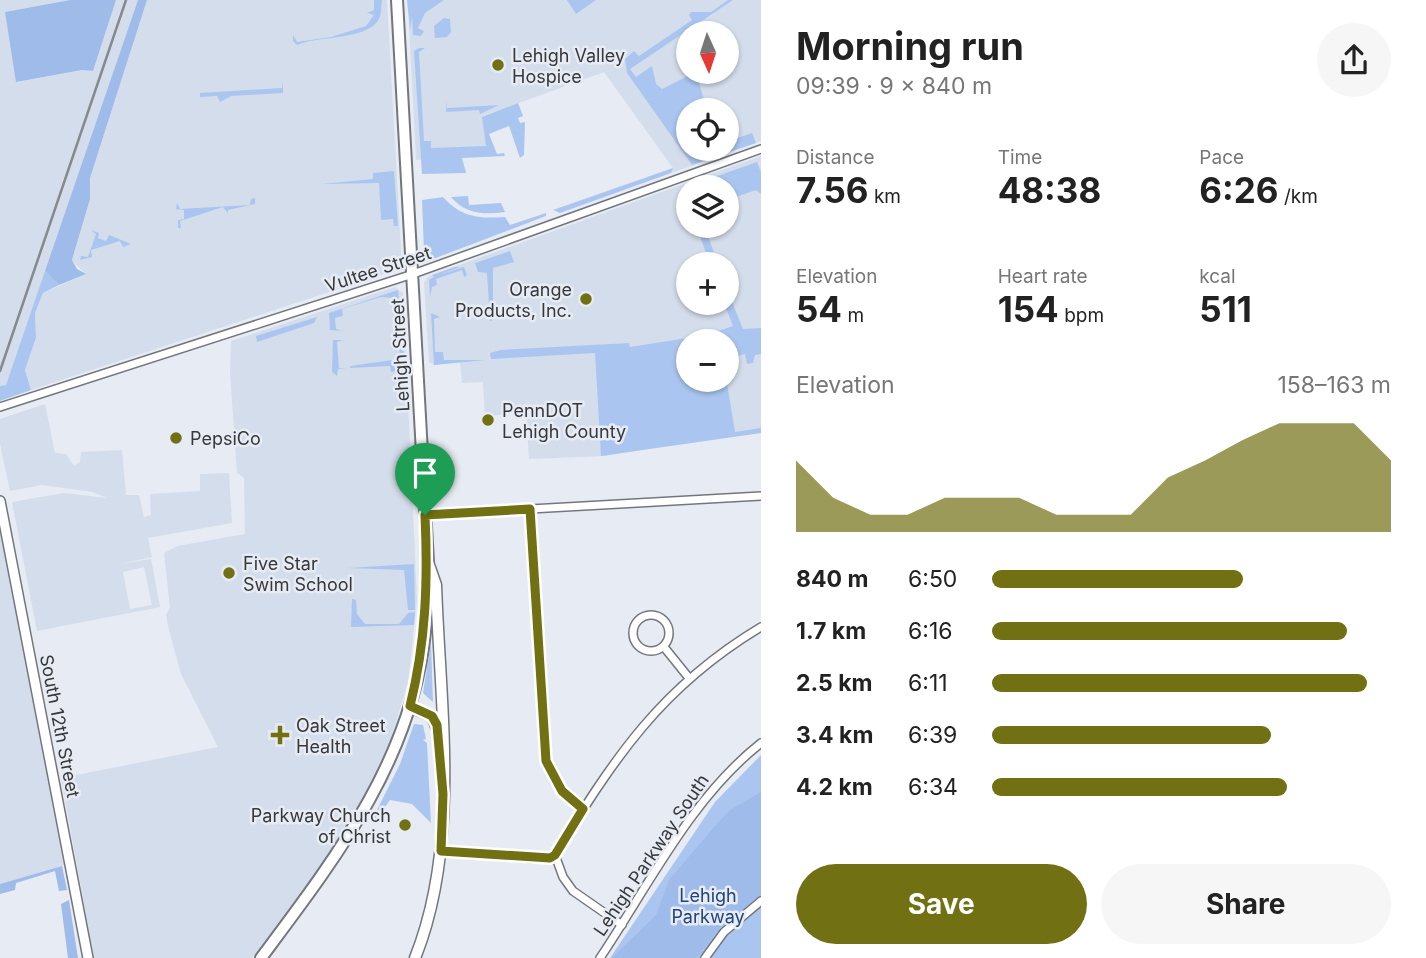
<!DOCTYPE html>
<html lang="en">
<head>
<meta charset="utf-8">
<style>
  body { margin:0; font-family:Inter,sans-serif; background:#f6f6f6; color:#222; height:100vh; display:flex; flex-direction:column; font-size:26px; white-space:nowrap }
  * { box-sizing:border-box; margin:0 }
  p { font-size:23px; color:#767676 }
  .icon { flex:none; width:38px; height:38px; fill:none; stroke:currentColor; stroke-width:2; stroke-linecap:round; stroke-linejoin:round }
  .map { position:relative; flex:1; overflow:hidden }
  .sheet { display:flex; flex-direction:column; background:#fff; width:665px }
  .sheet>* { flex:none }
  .needle { width:46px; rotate:177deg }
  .tools { position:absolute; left:676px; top:21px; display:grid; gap:14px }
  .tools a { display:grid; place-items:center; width:63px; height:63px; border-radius:50%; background:#fff; box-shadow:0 2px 5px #0004; font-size:35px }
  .pin { position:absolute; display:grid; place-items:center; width:60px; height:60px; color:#fff; margin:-72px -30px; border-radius:50% 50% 50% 0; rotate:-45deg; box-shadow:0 0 7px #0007 }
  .pin .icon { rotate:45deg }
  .round { display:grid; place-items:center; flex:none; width:74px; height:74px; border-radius:37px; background:#f6f6f6 }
  .summary { display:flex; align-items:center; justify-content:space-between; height:119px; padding:0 35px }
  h1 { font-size:38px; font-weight:700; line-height:52px }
  .metrics { display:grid; grid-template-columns:repeat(3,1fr); gap:10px; height:119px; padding:7px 35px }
  .metrics div { display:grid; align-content:center }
  .metrics b { font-size:35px; font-weight:700 }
  .metrics small { font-size:19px; font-weight:400 }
  .metrics p { font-size:19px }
  .chart { height:196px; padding:14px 35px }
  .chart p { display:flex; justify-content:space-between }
  .chart svg { width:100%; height:126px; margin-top:7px; fill:#717012; opacity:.7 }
  .primary-button { display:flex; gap:14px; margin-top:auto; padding:14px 35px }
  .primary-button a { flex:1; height:80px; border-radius:42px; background:#717012; color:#fff; font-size:28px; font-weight:700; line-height:80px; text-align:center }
  .primary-button a+a { background:#f6f6f6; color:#222 }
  ul { padding:0 35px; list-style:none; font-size:23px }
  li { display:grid; grid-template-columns:112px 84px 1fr; align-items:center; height:52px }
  li i { height:18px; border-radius:9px; background:#717012 }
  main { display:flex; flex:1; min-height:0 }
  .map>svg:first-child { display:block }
</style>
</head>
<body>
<main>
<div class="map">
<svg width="761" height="958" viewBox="0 0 761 958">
  <rect width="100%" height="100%" fill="#e7ebf3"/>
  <g fill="#d4ddeb" fill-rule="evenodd">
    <path d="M0,0H70L6,12L17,82L82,70L93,71L116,0H138L6,386H0Z"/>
    <path d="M147,0H387L402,268L31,390L25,370L36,339L35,313L43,293L86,274L72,261L90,199V178Z"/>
    <path d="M414,0H761V141L671,173L673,168L604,72L483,116L496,156L416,160L409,27ZM688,33H726V72H688ZM688,110H726V149H688Z"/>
    <path d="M761,156V430L605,456L529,459L526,411L485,417L483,382L462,383L460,362L434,365L429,362L424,282L429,276ZM688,187H726V226H688ZM688,264H726V303H688ZM688,341H726V380H688Z"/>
    <path d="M395,287L403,293L417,600L408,682L390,742L374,780L347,830L252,958H94L61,778L218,747L181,674L170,634L166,615L170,607L164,553L178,546L245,534L244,478L237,473L230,372L231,341Z"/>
    <path d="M45,404L55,453L66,454L74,466L80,462L81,452L122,450L126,495H139L144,517L151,515L150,494L200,491V474L229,473L232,523L148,538L152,557L120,564L151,559L160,607L37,631L12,502L64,493L107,498L93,492L42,485L10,491L0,444V419ZM144,567L152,605L130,609L123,572Z"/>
    <path d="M0,529L65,865L0,884Z"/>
  </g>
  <g fill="#aac6f0">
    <path d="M374,0H382C381,7 382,16 377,22C363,40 315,36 297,45L293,41V35L297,42L331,37L366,26L374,15L367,13L374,10Z"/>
    <path d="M407,0H444L425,13L418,28L424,31L421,36L413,35L412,17L410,30Z"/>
    <path d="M567,0H596L576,14Z"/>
    <path d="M728,0H733L630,69L636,77L652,66L656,84L662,89L696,72L707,110H688V149H726V142L752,133L756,143L692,165L627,73L625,59L634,51L639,56L692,20L689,15L691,12H711Z"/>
    <path d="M444,18L450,19L451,32L447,37L435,38L434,26Z"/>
    <path d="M419,48H425L419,52L424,141H431V148L486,146L482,117L518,103L523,116L518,118L520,123L525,122L524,155L520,158L509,126L489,134L497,154L504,153L505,156L462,158L466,173L422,174L414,51Z"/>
    <path d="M283,82V93L231,96L220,102L217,96L200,97V93L282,88Z"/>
    <path d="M447,100V108L499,105L480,114L479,110L446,112Z"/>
    <path d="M757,162L761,172V194L756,190L730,199L726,195V187H708L706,180Z"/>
    <path d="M673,168L671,173L560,213L553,210Z"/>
    <path d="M394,171L398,226H394L393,219L381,220L379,183L322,184L373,179V173Z"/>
    <path d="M468,196L469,205L501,203L505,212C484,215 465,214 451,197Z"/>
    <path d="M443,197C461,217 478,219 505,217L510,225L546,213V216L433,259L424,252L422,200Z"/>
    <path d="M255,198V204L228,210V213L223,207L180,221L181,228H178V220L184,219V210L176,209L177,203L180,209L250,205L251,199Z"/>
    <path d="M696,226H704L715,255L708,258Z"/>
    <path d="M91,230L99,233L98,238L106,241L109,235L131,244L123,247L120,241L91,250L92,257L80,260L81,256L88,257L96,234Z"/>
    <path d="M510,251L514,262L493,268V320L490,321L487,273L478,272L475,263Z"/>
    <path d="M455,267H460L438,275L464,267L467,275L464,277L462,270L436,279L437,285L432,287L430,297L429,280L434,277L432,275Z"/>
    <path d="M45,271L59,285L43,293L35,313L36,338L25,370L31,390L0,401V386L6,385Z"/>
    <path d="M398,290L405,371L391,372L390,366L350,368V366L400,359L397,298L381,297L342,309L343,316L335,318L336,329L342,331L330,330L329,313Z"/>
    <path d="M728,292L743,329L761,328V354L755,355L753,363L747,364L745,354L726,359V341H688V380L726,377L735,432L761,428V433L601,456L595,353L491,359L490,353L501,350L629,343L630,347L706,335L733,326L724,303Z"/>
    <path d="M431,313L440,317L434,319L435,352H443L444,360H486L434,365Z"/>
    <path d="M317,317L314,323L257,342L256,336Z"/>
    <path d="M333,340H344L337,342L339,368H347L338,369L337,376L332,372Z"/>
    <path d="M414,564L415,610H408L404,570L348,568Z"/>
    <path d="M352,599L356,600L357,614L365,624H399L408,613L415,612L414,625L351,627Z"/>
    <path d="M431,643L433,702L423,693Z"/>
    <path d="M414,724L423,725L426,739L423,740L427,743L431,823L412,804L390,800L374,823L373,818L400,764Z"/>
    <path d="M761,755V958H610L715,802Z"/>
  </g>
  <g fill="#9ebbe9">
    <path d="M70,0H116L93,71L82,70L16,82L5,12Z"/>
    <path d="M138,0H147L90,178V199L72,260L77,269L86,274L59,285L45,271Z"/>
    <path d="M761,792V896L722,925L697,958H612L656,915L669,880L715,826L730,810Z"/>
    <path d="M62,866L67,890L59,891L55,871L16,883L15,890L0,894V884Z"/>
    <path d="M69,900L78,958H68L61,904Z"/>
  </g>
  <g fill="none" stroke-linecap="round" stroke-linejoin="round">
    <g stroke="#73777d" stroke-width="10">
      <g id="minor">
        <path d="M0,407L413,274L761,149"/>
        <path d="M530,509L546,761L555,782L583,809"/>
        <path d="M425,515L761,496"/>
        <circle cx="651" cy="633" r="18"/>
        <path d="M664,647L689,678"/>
        <path d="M441,851L537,859L555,855C614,758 661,687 761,627"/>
        <path d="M555,855L563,877L573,891L622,925"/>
        <path d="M600,958C649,885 691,798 761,743"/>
        <path d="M705,958L724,932L761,901"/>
      </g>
    </g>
    <g stroke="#73777d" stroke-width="12">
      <path id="tertiary" d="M0,501L88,958"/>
    </g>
    <g stroke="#73777d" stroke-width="13">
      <g id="secondary">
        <path d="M410,707L432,716L438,731"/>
        <path d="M415,958C461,843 440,706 436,585L428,562"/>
      </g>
    </g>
    <g stroke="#73777d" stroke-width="14">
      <path id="primary" d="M261,958C335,859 412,760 425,632C427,609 427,585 428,562L397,0"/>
    </g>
    <use href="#minor" stroke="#fff" stroke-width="7"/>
    <use href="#tertiary" stroke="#fff" stroke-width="9"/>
    <use href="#secondary" stroke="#fff" stroke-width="10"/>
    <use href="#primary" stroke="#fff" stroke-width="10"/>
    <path stroke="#86898e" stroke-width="2.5" d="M0,371L126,0"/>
  </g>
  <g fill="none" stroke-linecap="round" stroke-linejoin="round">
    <g stroke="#fff" stroke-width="14">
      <path id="route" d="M530,509L546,761L562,791L583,809L555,855L550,858L441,851L443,794L437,725L432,716L410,706C426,642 428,581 425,515Z"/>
    </g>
    <use href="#route" stroke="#717012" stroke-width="9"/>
  </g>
  <g fill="#717012" stroke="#e7ebf3" stroke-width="2.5">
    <circle cx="498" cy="65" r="7"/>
    <circle cx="586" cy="299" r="7"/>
    <circle cx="488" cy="420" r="7"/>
    <circle cx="176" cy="438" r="7"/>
    <circle cx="229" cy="573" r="7"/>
    <path d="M276.5 724.5h7v7h7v7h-7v7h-7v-7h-7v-7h7z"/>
    <circle cx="405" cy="825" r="7"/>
  </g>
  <g text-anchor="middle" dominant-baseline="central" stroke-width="5" stroke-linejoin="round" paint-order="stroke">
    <g font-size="18" fill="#36383b" stroke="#e7ebf3" text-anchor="start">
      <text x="512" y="55">Lehigh Valley<tspan x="512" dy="21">Hospice</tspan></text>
      <text x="572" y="289" text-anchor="end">Orange<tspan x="572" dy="21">Products, Inc.</tspan></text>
      <text x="502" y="410">PennDOT<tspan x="502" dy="21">Lehigh County</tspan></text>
      <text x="190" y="438">PepsiCo</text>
      <text x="243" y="563">Five Star<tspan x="243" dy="21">Swim School</tspan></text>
      <text x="296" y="725">Oak Street<tspan x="296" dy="21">Health</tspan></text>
      <text x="391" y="815" text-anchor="end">Parkway Church<tspan x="391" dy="21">of Christ</tspan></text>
    </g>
    <g font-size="18" fill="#36383b" stroke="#e7ebf3">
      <text transform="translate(378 269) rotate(-18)">Vultee Street</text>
      <text transform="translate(400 355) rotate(-93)">Lehigh Street</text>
      <text transform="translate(60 726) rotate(79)">South 12th Street</text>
      <text transform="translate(651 855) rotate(-56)">Lehigh Parkway South</text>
    </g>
    <g font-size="18" fill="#20447b" stroke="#e7ebf3">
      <text x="708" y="895">Lehigh<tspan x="708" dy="21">Parkway</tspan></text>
    </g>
  </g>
</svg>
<div class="tools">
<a><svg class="needle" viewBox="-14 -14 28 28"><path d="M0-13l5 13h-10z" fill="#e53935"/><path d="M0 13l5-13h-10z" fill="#767676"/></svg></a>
<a><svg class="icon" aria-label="locate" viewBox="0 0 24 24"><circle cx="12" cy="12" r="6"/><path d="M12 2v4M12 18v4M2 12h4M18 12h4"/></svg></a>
<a><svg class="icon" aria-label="layers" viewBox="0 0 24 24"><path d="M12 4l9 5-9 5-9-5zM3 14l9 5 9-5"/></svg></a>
<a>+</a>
<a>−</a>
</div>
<div class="pin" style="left:425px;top:515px;background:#1e9e55"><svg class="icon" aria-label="arrive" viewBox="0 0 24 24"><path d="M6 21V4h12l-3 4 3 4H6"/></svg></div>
</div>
<section class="sheet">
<div class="summary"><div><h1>Morning run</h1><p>09:39 · 9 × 840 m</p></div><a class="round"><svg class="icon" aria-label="share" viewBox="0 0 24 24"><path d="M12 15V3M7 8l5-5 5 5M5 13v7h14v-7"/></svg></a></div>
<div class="metrics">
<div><p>Distance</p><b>7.56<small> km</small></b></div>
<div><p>Time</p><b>48:38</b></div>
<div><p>Pace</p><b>6:26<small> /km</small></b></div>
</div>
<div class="metrics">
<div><p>Elevation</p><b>54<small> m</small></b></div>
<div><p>Heart rate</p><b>154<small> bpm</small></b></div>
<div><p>kcal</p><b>511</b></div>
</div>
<div class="chart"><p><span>Elevation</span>158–163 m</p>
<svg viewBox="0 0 160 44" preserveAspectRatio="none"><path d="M0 44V19L10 32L20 38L30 38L40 32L50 32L60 32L70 38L80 38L90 38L100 25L110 19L120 12L130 6L140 6L150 6L160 19V44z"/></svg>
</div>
<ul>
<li><b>840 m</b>6:50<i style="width:63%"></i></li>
<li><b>1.7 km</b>6:16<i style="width:89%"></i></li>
<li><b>2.5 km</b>6:11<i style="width:94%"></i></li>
<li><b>3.4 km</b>6:39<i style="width:70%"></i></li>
<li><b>4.2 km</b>6:34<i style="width:74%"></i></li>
</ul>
<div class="primary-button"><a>Save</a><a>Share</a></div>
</section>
</main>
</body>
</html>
